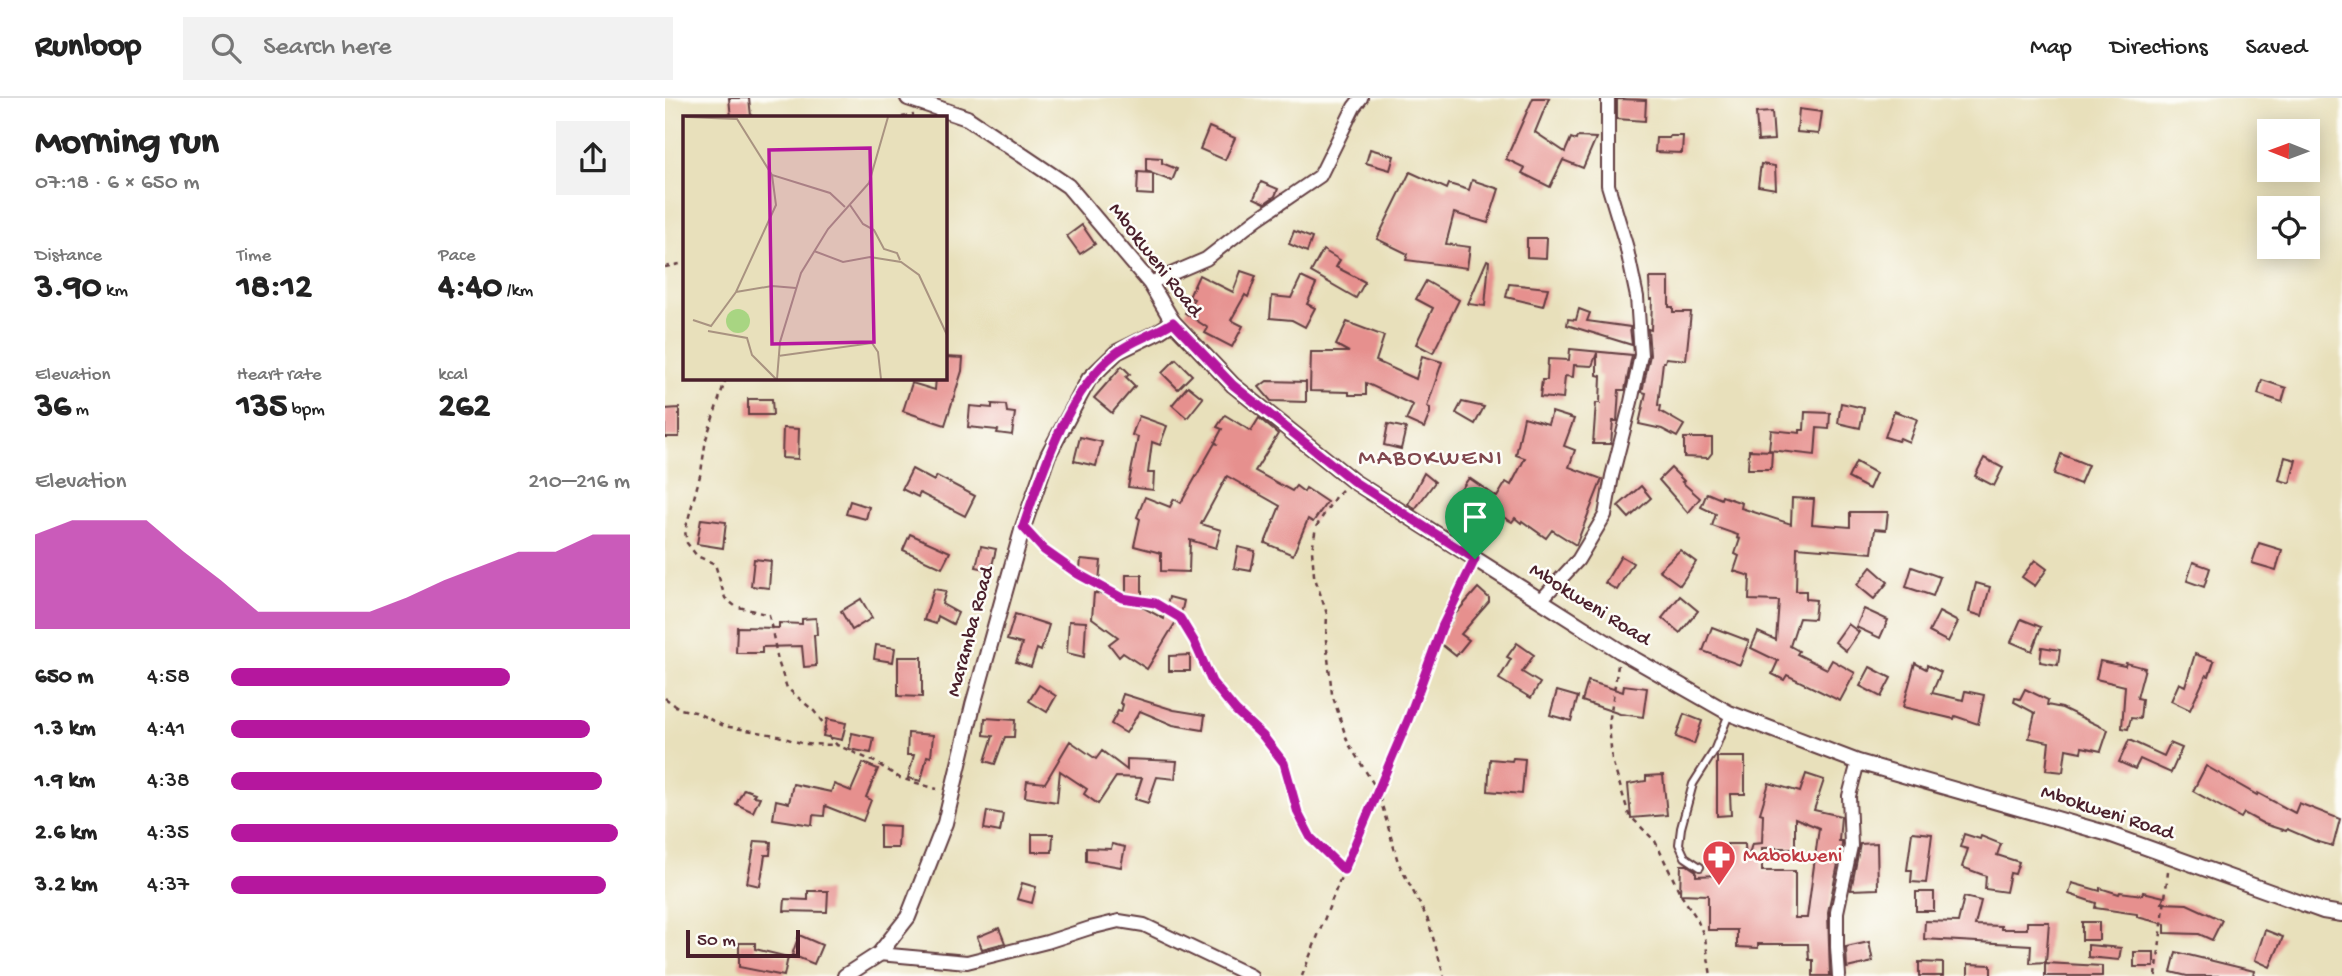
<!DOCTYPE html>
<html lang="en">
<head>
<meta charset="utf-8">
<style>
  body { margin:0; font-family:"Gochi Hand",sans-serif; background:#f2f2f2; color:#222; height:100vh; display:flex; flex-direction:column; font-size:26px; white-space:nowrap }
  * { box-sizing:border-box; margin:0 }
  p { font-size:23px; color:#767676 }
  .icon { flex:none; width:38px; height:38px; fill:none; stroke:currentColor; stroke-width:2; stroke-linecap:round; stroke-linejoin:round }
  .map { position:relative; flex:1; overflow:hidden }
  .drawer { display:flex; flex-direction:column; background:#fff; width:665px }
  .drawer>* { flex:none }
  .needle { width:46px; rotate:271deg }
  .controls { position:absolute; left:1592px; top:21px; display:grid; gap:14px }
  .controls a { display:grid; place-items:center; width:63px; height:63px; border-radius:0px; background:#fff; box-shadow:0 4px 18px #0003; font-size:35px }
  .scale { position:absolute; left:21px; bottom:18px; width:114px; box-sizing:border-box; padding-left:7px; border:4px solid #4a1f2b; border-top:0; font-size:19px; line-height:24px; white-space:nowrap; color:#4a1f2b; -webkit-text-stroke:5px #fdfcf7; paint-order:stroke }
  .pin { position:absolute; display:grid; place-items:center; width:60px; height:60px; color:#fff; margin:-72px -30px; border-radius:50% 50% 50% 0; rotate:-45deg; box-shadow:0 0 7px #0007 }
  .pin .icon { rotate:45deg }
  .round { display:grid; place-items:center; flex:none; width:74px; height:74px; border-radius:0px; background:#f2f2f2 }
  .head { display:flex; align-items:center; justify-content:space-between; height:119px; padding:0 35px }
  h1 { font-size:38px; font-weight:700; line-height:52px }
  .stats { display:grid; grid-template-columns:repeat(3,1fr); gap:10px; height:119px; padding:7px 35px }
  .stats div { display:grid; align-content:center }
  .stats b { font-size:35px; font-weight:700 }
  .stats small { font-size:19px; font-weight:400 }
  .stats p { font-size:19px }
  .chart { height:196px; padding:14px 35px }
  .chart p { display:flex; justify-content:space-between }
  .chart svg { width:100%; height:126px; margin-top:7px; fill:#b5179e; opacity:.7 }
  ul { padding:0 35px; list-style:none; font-size:23px }
  li { display:grid; grid-template-columns:112px 84px 1fr; align-items:center; height:52px }
  li i { height:18px; border-radius:9px; background:#b5179e }
  header { display:flex; align-items:center; gap:42px; box-sizing:border-box; height:98px; padding:0 35px; background:#fff; border-bottom:2px solid #e0e0e0 }
  header strong { font-size:33px }
  nav { display:flex; gap:38px; margin-inline-start:auto; font-size:24px }
  .search { width:490px; height:63px; background:#f2f2f2; display:flex; align-items:center; gap:18px; box-sizing:border-box; padding:0 24px; border-radius:0px; color:#767676; font-size:26px }
  main { display:flex; flex:1; min-height:0 }
  .map>svg:first-child { display:block }
</style>
</head>
<body>
<header>
<strong>Runloop</strong>
<div class="search"><svg class="icon" aria-label="search" viewBox="0 0 24 24"><circle cx="10" cy="10" r="6"/><path d="M15 15l6 6"/></svg>Search here</div>
<nav><a>Map</a><a>Directions</a><a>Saved</a></nav>
</header>
<main>
<section class="drawer">
<div class="head"><div><h1>Morning run</h1><p>07:18 · 6 × 650 m</p></div><a class="round"><svg class="icon" aria-label="share" viewBox="0 0 24 24"><path d="M12 15V3M7 8l5-5 5 5M5 13v7h14v-7"/></svg></a></div>
<div class="stats">
<div><p>Distance</p><b>3.90<small> km</small></b></div>
<div><p>Time</p><b>18:12</b></div>
<div><p>Pace</p><b>4:40<small> /km</small></b></div>
</div>
<div class="stats">
<div><p>Elevation</p><b>36<small> m</small></b></div>
<div><p>Heart rate</p><b>135<small> bpm</small></b></div>
<div><p>kcal</p><b>262</b></div>
</div>
<div class="chart"><p><span>Elevation</span>210–216 m</p>
<svg viewBox="0 0 160 44" preserveAspectRatio="none"><path d="M0 44V11L10 6L20 6L30 6L40 17L50 27L60 38L70 38L80 38L90 38L100 33L110 27L120 22L130 17L140 17L150 11L160 11V44z"/></svg>
</div>
<ul>
<li><b>650 m</b>4:58<i style="width:70%"></i></li>
<li><b>1.3 km</b>4:41<i style="width:90%"></i></li>
<li><b>1.9 km</b>4:38<i style="width:93%"></i></li>
<li><b>2.6 km</b>4:35<i style="width:97%"></i></li>
<li><b>3.2 km</b>4:37<i style="width:94%"></i></li>
</ul>
</section>
<div class="map">
<svg width="1677" height="878" viewBox="0 0 1677 878">
  <rect width="100%" height="100%" fill="#fdfcf7"/>
  <filter id="ink" filterUnits="userSpaceOnUse"><feTurbulence type="fractalNoise" baseFrequency=".0143" numOctaves="2"/><feDisplacementMap in="SourceGraphic" scale="14" xChannelSelector="R" yChannelSelector="G"/><feConvolveMatrix kernelMatrix="1 2 1 2 8 2 1 2 1" color-interpolation-filters="sRGB"/></filter>
  <filter id="wash" filterUnits="userSpaceOnUse"><feTurbulence type="fractalNoise" baseFrequency=".00686" numOctaves="4" result="noise"/><feDisplacementMap in="SourceGraphic" scale="28" xChannelSelector="R" yChannelSelector="G"/><feGaussianBlur stdDeviation="1.57" result="paint"/><feColorMatrix in="noise" values="0 0 0 0 0 0 0 0 0 0 0 0 0 0 0 0 0 1.4 0 .05"/><feComposite in="paint" operator="in"/></filter>
  <g filter="url(#wash)">
    <rect width="100%" height="100%" fill="#e8e0bb"/>
    <g id="blocks">
      <g fill="#e6908e" fill-rule="evenodd">
        <path d="M64,0H84L86,18L66,19Z"/>
        <path d="M868,0H884L870,34L900,54L906,40L911,42L912,39L931,40L918,70L898,62L885,89L857,75L860,70L841,61Z"/>
        <path d="M952,1L981,2L980,23L952,21Z"/>
        <path d="M1134,11L1157,14L1154,36L1132,34Z"/>
        <path d="M1107,14L1109,42L1093,43L1091,15Z"/>
        <path d="M544,29L570,40L560,62L535,51Z"/>
        <path d="M1005,38H1018L1017,55L990,54L991,40H1004Z"/>
        <path d="M705,51L729,58L725,72L701,65Z"/>
        <path d="M481,59L497,60V65L512,71L507,83L488,76V97L472,96L473,74L487,75L481,73Z"/>
        <path d="M1096,66L1110,68L1111,91L1093,88Z"/>
        <path d="M745,74L782,91L784,86L804,92L807,82L834,91L823,125L789,115L781,146L805,149L802,170L741,162L743,156L712,141Z"/>
        <path d="M596,84L613,91L610,98L600,105L589,100Z"/>
        <path d="M417,127L430,146L415,156L402,138Z"/>
        <path d="M629,133L647,140L642,154L624,146Z"/>
        <path d="M862,140H882L881,160L862,159Z"/>
        <path d="M658,152L675,162L671,169L700,184L691,200L646,174Z"/>
        <path d="M822,162L824,163L820,208L803,206Z"/>
        <path d="M576,173L591,178L583,199L580,197L566,222L578,228L567,249L540,235L543,230L520,215L529,201L524,199L534,177L568,194Z"/>
        <path d="M636,179L651,186L642,206L650,210L640,229L627,222L605,220L607,198L626,200Z"/>
        <path d="M984,180H1004V209H1008V214H1026L1021,262L1001,260L1000,264H998L993,307L996,308L995,313L1019,327L1012,339L997,331L974,326L981,295L977,294L985,257L983,231L986,232L987,201H985Z"/>
        <path d="M761,183L794,202L768,255L751,246L768,210L751,201Z"/>
        <path d="M844,186L883,190L878,208L841,199Z"/>
        <path d="M914,211L925,215L922,223L965,229L967,247L902,227L903,221L911,222Z"/>
        <path d="M682,224L719,238L711,263L751,281L757,258L777,264L762,309L765,310V315L759,330L741,322L748,307L701,285V297H684V294L645,293L646,254H684L671,247Z"/>
        <path d="M905,251L967,257L960,292H954L952,323H948L946,346H928L931,305H935L936,278L932,277V255L927,268L909,267L908,279L900,278L898,301L875,299L877,282H882L883,261L904,262Z"/>
        <path d="M280,259L298,260L297,273L280,327L238,313L247,285L270,292L271,280H280Z"/>
        <path d="M511,261L527,277L513,291L497,275Z"/>
        <path d="M457,268L465,276L461,279L470,288L447,315L429,300Z"/>
        <path d="M1597,282L1621,290L1617,304L1593,296Z"/>
        <path d="M602,283L641,284V304L606,303L594,289Z"/>
        <path d="M523,288L538,300L522,320L507,307Z"/>
        <path d="M83,301H107L108,317H83Z"/>
        <path d="M797,304L819,309L810,326L791,315Z"/>
        <path d="M1176,305L1199,310L1195,330L1173,325Z"/>
        <path d="M327,306L341,307L342,314L350,315L347,337L332,335L333,332L303,329L305,308L327,310Z"/>
        <path d="M14,310V339H0V311Z"/>
        <path d="M1229,313L1252,321L1244,344L1235,340L1233,343L1220,339Z"/>
        <path d="M887,314L909,321L899,348L910,352L904,369L937,381L911,447L887,432L881,440L857,423L856,425L850,420L847,424L817,407L805,424L784,409L804,380L832,399L841,384L846,387L860,360L851,357L859,319L883,326Z"/>
        <path d="M1140,314L1165,315L1164,331L1152,330L1150,357L1104,352L1106,332L1135,335V332H1139Z"/>
        <path d="M560,317L586,333L594,320L613,336L590,373L627,393L631,388L639,394L641,390L662,404L648,424L643,421L628,457L600,445L615,408L562,378L536,426L556,432L551,450L525,442L524,474L496,473V455L469,448L475,421L472,419L480,399L505,409L509,401L516,405L550,345L553,346L550,344L557,331L552,329Z"/>
        <path d="M474,318L502,328L495,347L487,344L483,375H489L488,392L463,389L473,339L467,337Z"/>
        <path d="M723,326L741,330L736,351L719,347Z"/>
        <path d="M118,330L134,331L133,361L117,360Z"/>
        <path d="M415,339L437,344L431,368L409,363Z"/>
        <path d="M1019,340H1047V355L1043,360L1019,359Z"/>
        <path d="M1084,352L1107,353L1106,371H1083Z"/>
        <path d="M1396,356L1423,367L1415,386L1389,376Z"/>
        <path d="M1620,359L1631,362L1625,385L1614,382Z"/>
        <path d="M1319,360L1338,370L1329,388L1310,378Z"/>
        <path d="M1191,364L1211,375L1204,391L1183,380Z"/>
        <path d="M1006,370L1019,383L1017,384L1035,400L1023,415L994,382Z"/>
        <path d="M247,371L269,383L272,378L310,398L300,418L255,395L253,399L237,391Z"/>
        <path d="M759,375L770,384L750,411L743,406Z"/>
        <path d="M976,388L986,400L964,420L953,408Z"/>
        <path d="M1042,395L1056,401L1057,398L1077,405L1076,410L1126,426L1127,400L1149,401L1147,426L1185,429V414H1223L1221,432L1210,431L1207,455L1132,449L1131,493H1141V501L1151,502L1149,521L1134,520L1125,548L1134,553L1132,556L1162,571L1167,562L1190,575L1175,603L1122,577L1119,582L1107,576L1113,563L1086,550L1093,534L1111,542L1114,503L1084,502L1085,478L1069,473L1074,458L1070,456L1075,441L1072,440L1073,437L1047,428L1051,416L1036,409Z"/>
        <path d="M185,403L204,409L201,421L181,416Z"/>
        <path d="M36,421L61,424L58,450L32,446Z"/>
        <path d="M245,436L285,454L277,470L238,452Z"/>
        <path d="M1594,445L1617,452L1611,472L1587,465Z"/>
        <path d="M316,448L331,451L326,472L311,469Z"/>
        <path d="M573,449L590,453L586,473L569,470Z"/>
        <path d="M1015,452L1031,464L1015,487L994,472Z"/>
        <path d="M956,458L968,465L952,492L940,485Z"/>
        <path d="M89,461L106,463L104,490L86,488Z"/>
        <path d="M416,461L436,463L434,483L414,481Z"/>
        <path d="M1370,462L1382,471L1370,488L1357,479Z"/>
        <path d="M1528,464L1545,470L1539,489L1522,483Z"/>
        <path d="M1206,469L1223,484L1209,501L1192,487Z"/>
        <path d="M1247,469L1275,479L1268,498L1241,489Z"/>
        <path d="M461,477H477V509L499,521L504,499L519,503L514,524L512,522L482,571L458,555L454,559L444,546L453,539L427,520L429,495L461,498Z"/>
        <path d="M1311,485L1325,489L1317,518L1304,514Z"/>
        <path d="M813,490L824,500V504L796,536L804,542L791,558L771,542L786,524L785,522Z"/>
        <path d="M269,491L281,493L277,506L293,515L288,526L273,518L271,526L259,522Z"/>
        <path d="M1015,498L1033,513L1015,535L997,520Z"/>
        <path d="M196,501L207,520L187,532L176,513Z"/>
        <path d="M1199,511L1223,522L1215,540L1191,529Z"/>
        <path d="M1274,514L1293,524L1283,544L1264,534Z"/>
        <path d="M350,516L384,527L376,553L372,551L366,569L351,564L357,546L342,542Z"/>
        <path d="M151,520L152,537H149L151,568L139,569L137,548L97,549V555H71L72,529L114,530V525L137,526V521Z"/>
        <path d="M1356,521L1376,529L1367,553L1346,544Z"/>
        <path d="M404,523L421,524L419,559L402,555Z"/>
        <path d="M1183,526L1194,534L1181,553L1170,544Z"/>
        <path d="M1047,529L1084,543L1075,567L1038,553Z"/>
        <path d="M852,545L869,557L857,574L875,585L866,600L834,581L846,561L842,559Z"/>
        <path d="M211,547L230,550L228,564L209,561Z"/>
        <path d="M1377,549L1395,552L1393,567L1375,564Z"/>
        <path d="M1530,556L1549,563L1544,578L1541,577L1525,612L1506,603L1514,585L1520,588Z"/>
        <path d="M525,557V573H504V558Z"/>
        <path d="M233,559H257V599L233,598Z"/>
        <path d="M1435,563L1460,568L1461,565L1480,570L1472,600L1477,601L1475,621L1466,620L1463,631L1457,630L1460,588L1431,581Z"/>
        <path d="M1250,565L1261,571L1262,567L1276,574L1267,595L1298,602L1300,593L1319,597L1313,626L1290,618L1289,621L1238,609Z"/>
        <path d="M1205,569L1226,580L1216,599L1195,588Z"/>
        <path d="M923,583L958,594L959,587L982,590L978,619L955,616L917,603Z"/>
        <path d="M374,587L391,598L382,614L364,603Z"/>
        <path d="M1360,591L1383,602L1382,607L1397,610L1443,632L1436,653L1417,649L1416,654L1401,651L1398,674L1381,672L1384,644L1364,640L1370,615L1349,604L1350,600L1355,601Z"/>
        <path d="M892,593L913,599L906,623L885,617Z"/>
        <path d="M458,596L509,612L540,617L538,632L508,627L475,613L461,635L446,626L453,613L456,614L458,607L455,605Z"/>
        <path d="M1019,616L1037,623L1029,646L1011,639Z"/>
        <path d="M320,620L350,622L349,639H340L330,666L320,663L328,638L319,637Z"/>
        <path d="M162,621L181,625L177,642L158,638Z"/>
        <path d="M187,635L209,640L206,655L184,651Z"/>
        <path d="M243,635L268,637L266,659L262,658L256,683L243,680L249,657H242Z"/>
        <path d="M1464,642L1499,658L1505,645L1517,650L1506,675L1475,661L1470,671L1454,664Z"/>
        <path d="M405,643L431,661L437,653L462,672V661L512,663L510,681L492,679L483,705L470,701L477,680L451,679L433,706L419,696L422,691L395,673L392,704L360,699L362,683L380,685Z"/>
        <path d="M1052,659H1080V696H1065L1066,717L1052,718Z"/>
        <path d="M848,660L860,661L857,696L823,693L825,661L847,663Z"/>
        <path d="M198,665L213,671L201,699L206,702L198,723L160,708L159,718L148,717L147,727L108,721L111,702L124,705L128,686L166,694L169,686L186,693Z"/>
        <path d="M1541,668L1592,697L1593,695L1630,715L1634,705L1675,721L1668,748L1650,743L1622,731L1621,733L1599,726L1579,715L1576,720L1528,693Z"/>
        <path d="M1141,676L1159,682L1149,712L1176,718L1174,743H1177V747L1163,814L1165,878H1148V862H1144L1143,846H1093V850L1072,849V832H1043V797L1015,796L1016,767H1022L1031,773V778L1055,777V769H1062V746H1080L1081,766L1087,746L1097,745L1098,716L1095,715L1104,685L1135,694ZM1130,720L1154,730L1142,820H1130V773H1097V750H1130Z"/>
        <path d="M998,677L1002,717L966,720L963,686L981,683V678Z"/>
        <path d="M79,691L90,695L88,698L95,699L88,714L71,706Z"/>
        <path d="M322,713L338,716L335,734L319,731Z"/>
        <path d="M215,727L234,728L233,750H215Z"/>
        <path d="M1247,734L1267,736L1261,785L1246,784L1247,772H1242Z"/>
        <path d="M367,736H388L387,754H367Z"/>
        <path d="M1299,736L1315,741L1316,738L1336,746L1332,757L1354,764L1350,776L1345,775L1341,794L1320,791L1321,778L1297,769L1303,751L1295,749Z"/>
        <path d="M90,743L106,744L105,757H100L95,788L82,785Z"/>
        <path d="M1212,745L1213,791L1186,792L1195,746Z"/>
        <path d="M447,746L460,749L456,769L421,763V750L446,751Z"/>
        <path d="M357,785L371,789L367,805L352,801Z"/>
        <path d="M1407,785L1435,793V790L1454,796L1455,794L1477,797L1478,794L1499,799L1497,805L1522,806L1557,822L1547,842L1534,836L1500,835V826L1472,819V816L1430,810L1431,805L1404,796Z"/>
        <path d="M143,793H163L162,814L119,813L120,801L143,802Z"/>
        <rect x="1251" y="794" width="18" height="19"/>
        <path d="M1299,799L1316,803L1310,827L1336,828V831H1362V824H1384L1381,864L1365,865L1366,847L1259,841L1260,823L1293,824Z"/>
        <rect x="1417" y="824" width="17" height="18"/>
        <path d="M334,830L340,845L317,851L312,839Z"/>
        <path d="M1600,832L1618,839L1605,869L1590,862Z"/>
        <path d="M134,837L157,847L149,866L127,857Z"/>
        <path d="M1204,844L1208,864L1182,870L1181,849Z"/>
        <path d="M74,845H90V851L123,859L119,878L74,869Z"/>
        <path d="M1423,847L1456,850L1454,862L1423,859Z"/>
        <rect x="1469" y="854" width="20" height="15"/>
        <path d="M1511,854L1589,873L1588,878H1522L1506,874Z"/>
        <path d="M1254,864L1278,865V878H1254Z"/>
        <path d="M1380,865L1437,868V878H1380Z"/>
        <path d="M1303,866L1326,867V878H1303Z"/>
      </g>
    </g>
  </g>
  <g filter="url(#ink)">
    <use href="#blocks" fill-opacity="0" stroke="#623c41" stroke-width="2"/>
    <g fill="none" stroke-linecap="round" stroke-linejoin="round">
      <g stroke="#623c41" stroke-width="10">
        <path id="service" d="M1035,769L1020,759L1014,746L1016,730L1028,686L1049,653L1064,616"/>
      </g>
      <g stroke="#623c41" stroke-width="16">
        <g id="minor">
          <path d="M485,185L541,161L592,121L655,78L689,9L696,0"/>
          <path d="M876,502L913,462L940,417L947,378L966,304L976,257L972,199L961,147L943,87V0"/>
          <path d="M214,856L302,864L382,844L425,830L454,823L479,827L586,878"/>
          <path d="M1174,878L1172,849V814L1186,748L1184,698L1193,664"/>
        </g>
      </g>
      <g stroke="#623c41" stroke-width="18">
        <g id="tertiary">
          <path d="M243,0L302,20L403,88L485,185L508,224L568,287L688,383L955,553L1064,615L1193,664L1444,736L1658,813L1677,816"/>
          <path d="M180,878L214,856L243,819L280,725L308,607L358,429L383,357L424,281L452,254L493,234L508,224"/>
        </g>
      </g>
      <g stroke="#623c41" stroke-width="2.5" stroke-dasharray="5 5" stroke-linecap="butt">
        <path d="M237,19L249,17"/>
        <path d="M0,169L19,165"/>
        <path d="M61,280L41,341L36,374L20,433L22,445L32,458L50,466L60,500L70,508L104,517L113,563L122,590L149,613L158,625L162,637L172,647L210,664L235,680L272,691"/>
        <path d="M677,392L670,399L651,429L647,452L649,477L662,516L661,542L667,596L683,645L713,693L733,764L763,822L779,878"/>
        <path d="M370,442C393,465 423,485 453,498C473,507 499,500 516,522C531,541 535,565 547,584C566,615 599,633 618,664C626,678 626,699 633,714C642,739 661,754 679,772"/>
        <path d="M953,567L944,626L947,662L964,717L990,743L1016,797L1031,819L1040,840L1046,878"/>
        <path d="M0,600L15,611L30,614L59,628L110,637L139,646L172,647"/>
        <path d="M637,878L674,784L743,622L777,529L803,474"/>
        <path d="M1491,878L1503,774"/>
      </g>
      <use href="#service" stroke="#fff" stroke-width="6"/>
      <use href="#minor" stroke="#fff" stroke-width="12"/>
      <use href="#tertiary" stroke="#fff" stroke-width="14"/>
    </g>
  </g>
  <g fill="none" stroke-linecap="round" stroke-linejoin="round" filter="url(#ink)">
    <g stroke="#fff" stroke-width="14">
      <path id="route" d="M508,224L568,287L688,383L810,461L777,529L743,622L679,772L646,740L633,715L619,665L598,638L571,613L547,584L529,543L515,520L490,505L457,500L413,476L379,452L358,429C377,374 403,292 451,255C468,242 490,236 508,224Z"/>
    </g>
    <use href="#route" stroke="#b5179e" stroke-width="9"/>
  </g>
  <defs>
    <g id="pharmacy-pin" transform="scale(1.75)"><path d="M0 17L-7.5 6A9.5 9.5 0 1 1 7.5 6Z" fill="#e0444e" stroke="#fdfcf7"/><path d="M-2-6h4v4h4v4h-4v4h-4v-4h-4v-4h4Z" fill="#fff"/></g>
  </defs>
  <g fill-rule="evenodd">
    <use href="#pharmacy-pin" x="1054" y="759"/>
  </g>
  <g text-anchor="middle" dominant-baseline="central" stroke-width="5" stroke-linejoin="round" paint-order="stroke">
    <g font-size="21" fill="#4a1f2b" stroke="#fdfcf7">
      <text transform="translate(489 163) rotate(52)">Mbokweni Road</text>
      <text transform="translate(924 508) rotate(32)">Mbokweni Road</text>
      <text transform="translate(307 534) rotate(-75)">Maramba Road</text>
      <text transform="translate(1442 716) rotate(18)">Mbokweni Road</text>
    </g>
    <g font-size="21" fill="#be3a42" stroke="#fdfcf7" text-anchor="start">
      <text x="1078" y="759">Mabokweni</text>
    </g>
    <g font-size="24" letter-spacing="2" fill="#81474e" stroke="#fdfcf7">
      <text x="766" y="361">MABOKWENI</text>
    </g>
  </g>
  <g transform="translate(18 18)">
    <rect width="264" height="264" fill="#e8e0bb"/>
    <path d="M43 205a12 12 0 1 1 24 0a12 12 0 1 1-24 0Z" fill="#a8d582"/>
    <path fill="none" stroke="#a99381" stroke-width="2" d="M3,1L54,3L89,59L147,77L162,91M167,89L180,108L191,114L201,133L214,137L217,144M131,135L160,146L187,141L218,146L236,159L264,219M53,176L89,170L113,172M10,204L28,210L53,176L93,89L89,59M25,215L64,222L69,239L93,263M95,240L189,227L195,236L198,263M94,263L97,226L118,157L145,113L186,67L205,1"/>
    <path fill="#b5179e" fill-opacity="0.15" stroke="#b5179e" stroke-width="3.5" d="M187,32L191,226L89,228L86,34Z"/>
    <rect width="264" height="264" fill="none" stroke="#4a1f2b" stroke-width="3.5"/>
  </g>
</svg>
<div class="controls">
<a><svg class="needle" viewBox="-14 -14 28 28"><path d="M0-13l5 13h-10z" fill="#e53935"/><path d="M0 13l5-13h-10z" fill="#767676"/></svg></a>
<a><svg class="icon" aria-label="locate" viewBox="0 0 24 24"><circle cx="12" cy="12" r="6"/><path d="M12 2v4M12 18v4M2 12h4M18 12h4"/></svg></a>
</div>
<div class="scale">50 m</div>
<div class="pin" style="left:810px;top:461px;background:#1e9e55"><svg class="icon" aria-label="arrive" viewBox="0 0 24 24"><path d="M6 21V4h12l-3 4 3 4H6"/></svg></div>
</div>
</main>
</body>
</html>
